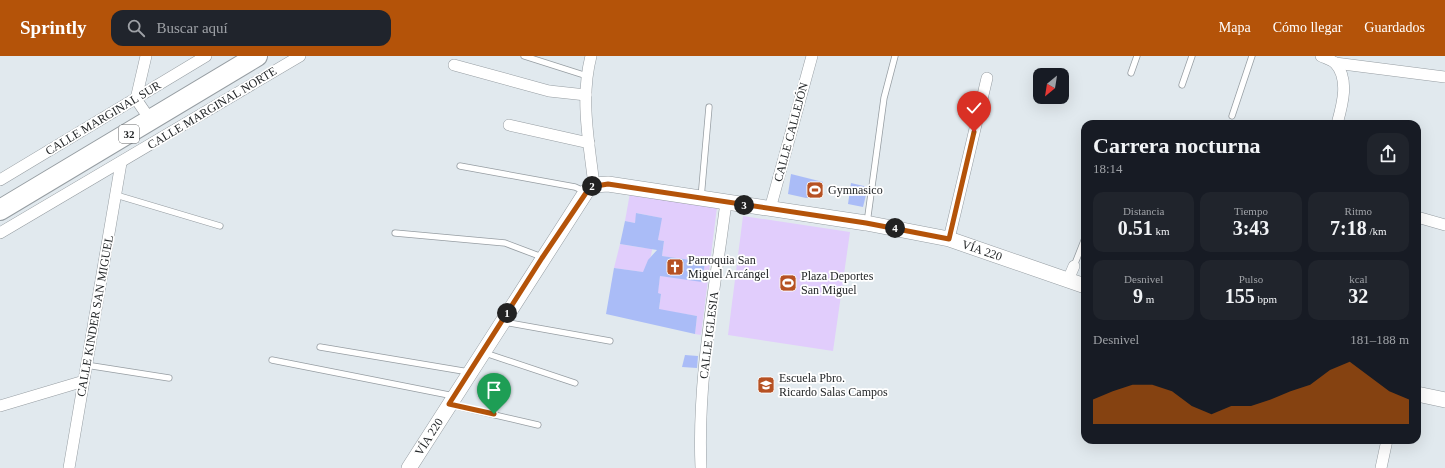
<!DOCTYPE html>
<html lang="es">
<head>
<meta charset="utf-8">
<style>
  body { margin:0; font-family:"Times New Roman",serif; background:#20242c; color:#f1f3f6; height:100vh; display:flex; flex-direction:column; font-size:15px; white-space:nowrap }
  * { box-sizing:border-box; margin:0 }
  p { font-size:13px; color:#9ea1a6 }
  .icon { flex:none; width:22px; height:22px; fill:none; stroke:currentColor; stroke-width:2; stroke-linecap:round; stroke-linejoin:round }
  .map { position:relative; flex:1; overflow:hidden }
  .drawer { position:absolute; left:1081px; top:64px; width:340px; height:324px; display:flex; flex-direction:column; background:#171b24; border-radius:12px; box-shadow:0 4px 16px #0002 }
  .drawer>* { flex:none }
  .needle { width:26px; rotate:210deg }
  .buttons { position:absolute; left:1033px; top:12px; display:grid; gap:8px }
  .buttons a { display:grid; place-items:center; width:36px; height:36px; border-radius:8px; background:#171b24; box-shadow:0 4px 16px #0002; font-size:20px }
  .pin { position:absolute; display:grid; place-items:center; width:34px; height:34px; color:#fff; margin:-41px -17px; border-radius:50% 50% 50% 0; rotate:-45deg; box-shadow:0 0 4px #0007 }
  .pin .icon { rotate:45deg }
  .km { position:absolute; width:20px; height:20px; margin:-10px; border-radius:50%; background:#222; color:#fff; font-size:11px; line-height:20px; text-align:center }
  .round { display:grid; place-items:center; flex:none; width:42px; height:42px; border-radius:12px; background:#20242c }
  .headline { display:flex; align-items:center; justify-content:space-between; height:68px; padding:0 12px }
  h1 { font-size:22px; font-weight:600; line-height:30px }
  .figures { display:grid; grid-template-columns:repeat(3,1fr); gap:6px; height:68px; padding:4px 12px }
  .figures div { display:grid; align-content:center; border-radius:10px; background:#20242c; text-align:center }
  .figures b { font-size:20px; font-weight:600 }
  .figures small { font-size:11px; font-weight:400 }
  .figures p { font-size:11px }
  .chart { height:112px; padding:8px 12px }
  .chart p { display:flex; justify-content:space-between }
  .chart svg { width:100%; height:72px; margin-top:4px; fill:#b45309; opacity:.7 }
  header { display:flex; align-items:center; gap:24px; box-sizing:border-box; height:56px; padding:0 20px; background:#b45309; color:#fff }
  header strong { font-size:19px }
  nav { display:flex; gap:22px; margin-inline-start:auto; font-size:14px }
  .search { width:280px; height:36px; background:#20242c; display:flex; align-items:center; gap:10px; box-sizing:border-box; padding:0 14px; border-radius:12px; color:#9ea1a6; font-size:15px }
  .map>svg:first-child { display:block }
</style>
</head>
<body>
<header>
<strong>Sprintly</strong>
<div class="search"><svg class="icon" aria-label="search" viewBox="0 0 24 24"><circle cx="10" cy="10" r="6"/><path d="M15 15l6 6"/></svg>Buscar aquí</div>
<nav><a>Mapa</a><a>Cómo llegar</a><a>Guardados</a></nav>
</header>
<div class="map">
<svg width="1445" height="412" viewBox="0 0 1445 412">
  <rect width="100%" height="100%" fill="#e1e9ee"/>
  <g fill="#e1cdfc">
    <path d="M630,137L717,151L701,279L695,278L697,260L666,255L657,269L661,238L611,229L613,223L658,234L660,220L702,225L705,206L662,200L664,185L658,184L661,162L637,157L635,167L625,165Z"/>
    <path d="M743,160L850,176L833,295L728,279Z"/>
    <path d="M620,188L644,192L653,188L651,200L646,209L649,217L614,212Z"/>
  </g>
  <g fill="#aabcf7">
    <path d="M791,118L823,126L820,141L806,142L788,138Z"/>
    <path d="M851,127L868,131L863,151L848,148Z"/>
    <path d="M636,157L662,162L658,184L664,185L662,200L705,206L702,226L660,220L658,237L661,238L659,253L697,260L695,278L606,258L614,212L643,216L648,204L657,194L620,188L625,165L635,167Z"/>
    <path d="M685,299L698,300L697,312L682,311Z"/>
  </g>
  <g fill="none" stroke-linecap="round" stroke-linejoin="round">
    <g stroke="#969da2" stroke-width="7">
      <g id="lane">
        <path d="M524,0L587,20"/>
        <path d="M1131,17L1137,0"/>
        <path d="M1182,29L1192,0"/>
        <path d="M1232,60L1252,0"/>
        <path d="M460,110L575,131L586,136"/>
        <path d="M116,139L220,170"/>
        <path d="M701,142L709,51"/>
        <path d="M867,167L884,42L895,0"/>
        <path d="M395,177L505,187L542,201"/>
        <path d="M1074,210L1085,182"/>
        <path d="M504,266L610,285"/>
        <path d="M320,291L469,316"/>
        <path d="M485,297L575,327"/>
        <path d="M272,304L454,340"/>
        <path d="M86,309L169,322"/>
        <path d="M452,349L538,369"/>
      </g>
    </g>
    <g stroke="#969da2" stroke-width="12">
      <g id="street">
        <path d="M146,0L136,43L151,65"/>
        <path d="M591,0C580,42 589,87 594,129"/>
        <path d="M1321,0C1325,2 1332,4 1335,7C1350,23 1342,50 1337,68"/>
        <path d="M1335,7L1445,21"/>
        <path d="M454,9L549,35L586,39"/>
        <path d="M509,69L589,87"/>
        <path d="M0,124L206,0"/>
        <path d="M770,153L812,0"/>
        <path d="M1417,161L1445,169"/>
        <path d="M0,177L300,0"/>
        <path d="M949,183L987,22"/>
        <path d="M1068,224L1074,210"/>
        <path d="M0,350L84,325"/>
        <path d="M69,412L121,107"/>
        <path d="M701,412C697,323 715,234 726,146"/>
        <path d="M1381,412L1387,384"/>
      </g>
    </g>
    <g stroke="#969da2" stroke-width="16">
      <g id="secondary">
        <path d="M1417,338L1445,344"/>
        <path id="s1" d="M409,412L586,136L594,129L608,128L866,167L949,183L1085,230"/>
      </g>
    </g>
    <g stroke="#969da2" stroke-width="22">
      <path id="highway" d="M0,154L257,0"/>
    </g>
    <use href="#lane" stroke="#fff" stroke-width="5.5"/>
    <use href="#street" stroke="#fff" stroke-width="11"/>
    <use href="#secondary" stroke="#fff" stroke-width="15"/>
    <use href="#highway" stroke="#fff" stroke-width="20"/>
  </g>
  <g fill="none" stroke-linecap="round" stroke-linejoin="round">
    <g stroke="#fff" stroke-width="8">
      <path id="route" d="M494,358L449,348L542,202L590,131L608,128L866,167L949,183L974,76"/>
    </g>
    <use href="#route" stroke="#b45309" stroke-width="5"/>
  </g>
  <defs>
    <g id="stadium-square" transform="scale(0.9)"><rect x="-9" y="-9" width="18" height="18" rx="4" fill="#b65123" stroke="#fff"/><path d="M0-5a6.5 5 0 1 0 0 10a6.5 5 0 1 0 0-10ZM-3.5-1.8h7v3.6h-7Z" fill="#fff"/></g>
    <g id="church-square" transform="scale(0.9)"><rect x="-9" y="-9" width="18" height="18" rx="4" fill="#b65123" stroke="#fff"/><path d="M-1.2-6h2.4v3.5h3.3v2.4h-3.3V6h-2.4V-.1h-3.3v-2.4h3.3Z" fill="#fff"/></g>
    <g id="school-square" transform="scale(0.9)"><rect x="-9" y="-9" width="18" height="18" rx="4" fill="#b65123" stroke="#fff"/><path d="M0-5L7-2L0 1L-7-2ZM-4 1L0 2.5L4 1V4Q0 6-4 4Z" fill="#fff"/></g>
  </defs>
  <g fill-rule="evenodd">
    <use href="#stadium-square" x="815" y="134"/>
    <use href="#church-square" x="675" y="211"/>
    <use href="#stadium-square" x="788" y="227"/>
    <use href="#school-square" x="766" y="329"/>
  </g>
  <g text-anchor="middle" dominant-baseline="central" stroke-width="3.5" stroke-linejoin="round" paint-order="stroke">
    <rect fill="#fff" stroke="#656768" stroke-width="1" x="119" y="69" width="20" height="18" rx="3"/>
    <g font-size="11" font-weight="bold" fill="#232628">
      <text x="129" y="78">32</text>
    </g>
    <g font-size="12" fill="#232628" stroke="#fff">
      <text transform="translate(212 52) rotate(-31)">CALLE MARGINAL NORTE</text>
      <text transform="translate(103 62) rotate(-31)">CALLE MARGINAL SUR</text>
      <text transform="translate(791 76) rotate(-75)">CALLE CALLEJÓN</text>
      <text stroke="none"><textPath href="#s1" startOffset="733">VÍA 220</textPath></text>
      <text transform="translate(95 260) rotate(-80)">CALLE KINDER SAN MIGUEL</text>
      <text transform="translate(709 279) rotate(-83)">CALLE IGLESIA</text>
      <text stroke="none"><textPath href="#s1" startOffset="37">VÍA 220</textPath></text>
    </g>
    <g font-size="12" fill="#232628" stroke="#fff" text-anchor="start">
      <text x="828" y="134">Gymnasico</text>
      <text x="688" y="204">Parroquia San<tspan x="688" dy="14">Miguel Arcángel</tspan></text>
      <text x="801" y="220">Plaza Deportes<tspan x="801" dy="14">San Miguel</tspan></text>
      <text x="779" y="322">Escuela Pbro.<tspan x="779" dy="14">Ricardo Salas Campos</tspan></text>
    </g>
  </g>
</svg>
<div class="buttons">
<a><svg class="needle" viewBox="-14 -14 28 28"><path d="M0-13l5 13h-10z" fill="#e53935"/><path d="M0 13l5-13h-10z" fill="#9ea1a6"/></svg></a>
</div>
<div class="pin" style="left:494px;top:358px;background:#1e9e55"><svg class="icon" aria-label="arrive" viewBox="0 0 24 24"><path d="M6 21V4h12l-3 4 3 4H6"/></svg></div>
<div class="pin" style="left:974px;top:76px;background:#d93025"><svg class="icon" aria-label="check" viewBox="0 0 24 24"><path d="M5 12l5 5 9-10"/></svg></div>
<b class="km" style="left:507px;top:257px">1</b>
<b class="km" style="left:592px;top:130px">2</b>
<b class="km" style="left:744px;top:149px">3</b>
<b class="km" style="left:895px;top:172px">4</b>
<section class="drawer">
<div class="headline"><div><h1>Carrera nocturna</h1><p>18:14</p></div><a class="round"><svg class="icon" aria-label="share" viewBox="0 0 24 24"><path d="M12 15V3M7 8l5-5 5 5M5 13v7h14v-7"/></svg></a></div>
<div class="figures">
<div><p>Distancia</p><b>0.51<small> km</small></b></div>
<div><p>Tiempo</p><b>3:43</b></div>
<div><p>Ritmo</p><b>7:18<small> /km</small></b></div>
</div>
<div class="figures">
<div><p>Desnivel</p><b>9<small> m</small></b></div>
<div><p>Pulso</p><b>155<small> bpm</small></b></div>
<div><p>kcal</p><b>32</b></div>
</div>
<div class="chart"><p><span>Desnivel</span>181–188 m</p>
<svg viewBox="0 0 160 44" preserveAspectRatio="none"><path d="M0 44V29L10 24L20 20L30 20L40 24L50 33L60 38L70 33L80 33L90 29L100 24L110 20L120 11L130 6L140 15L150 24L160 29V44z"/></svg>
</div>
</section>
</div>
</body>
</html>
